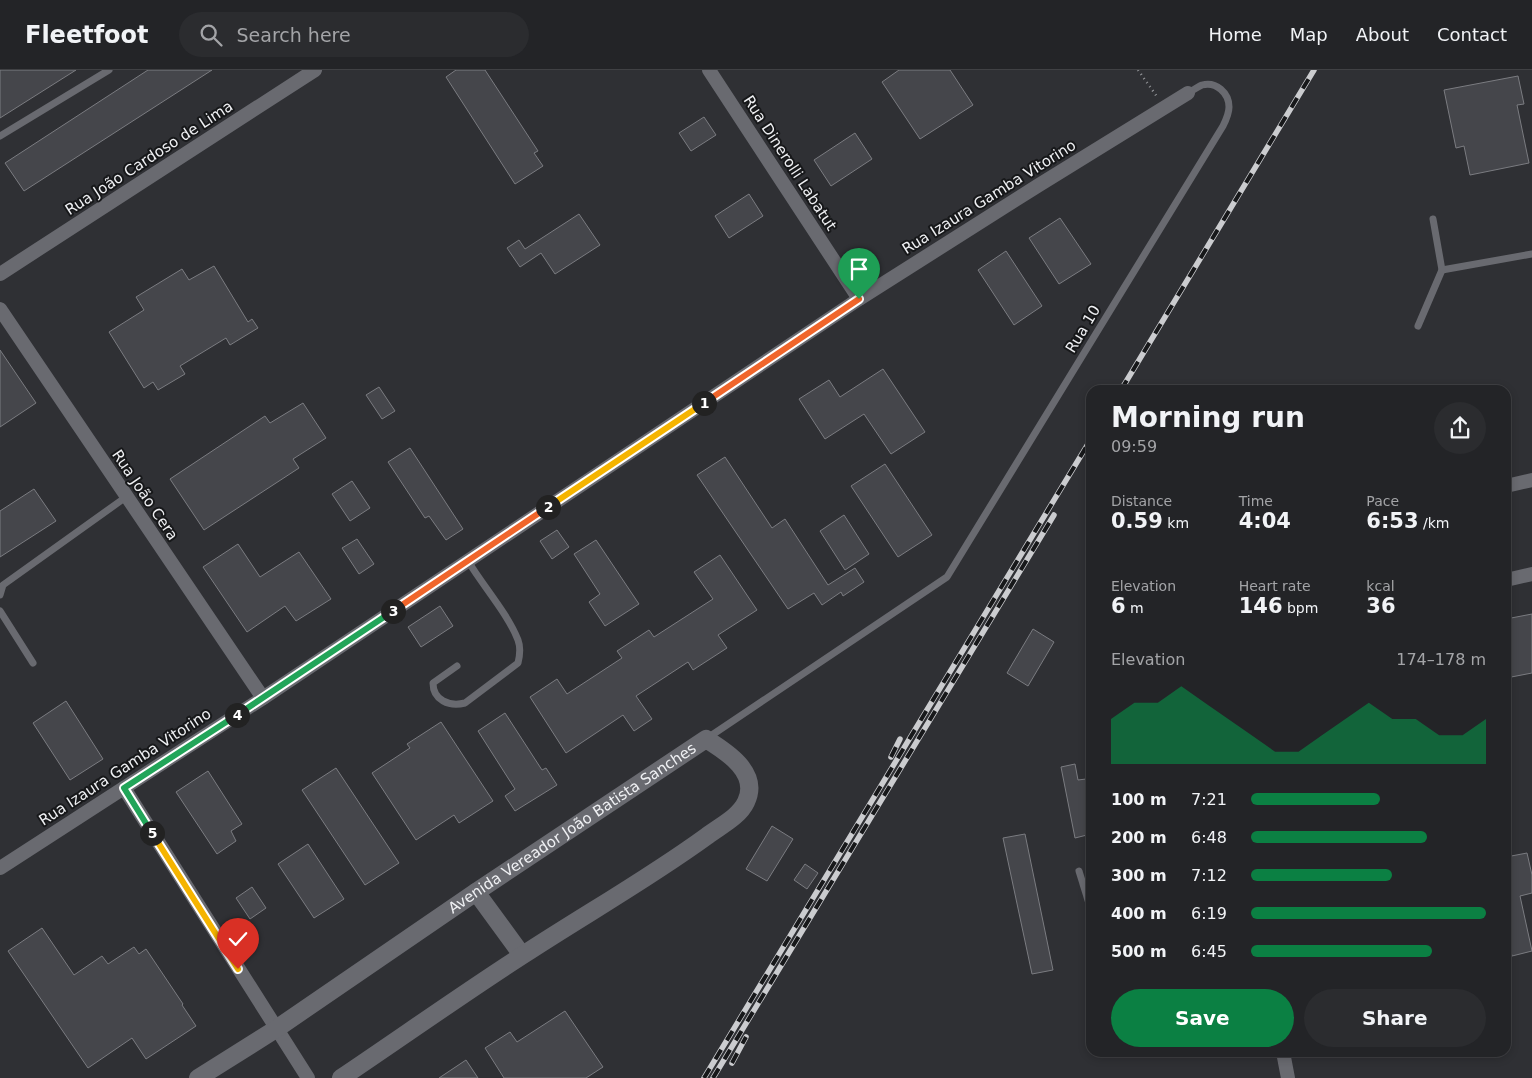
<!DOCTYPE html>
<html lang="en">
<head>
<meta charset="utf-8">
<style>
  body { margin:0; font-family:"DejaVu Sans",sans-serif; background:#2b2c2f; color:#f1f3f6; height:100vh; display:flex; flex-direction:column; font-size:19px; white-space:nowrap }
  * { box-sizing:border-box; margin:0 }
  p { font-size:16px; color:#a3a4a7 }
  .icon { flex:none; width:28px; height:28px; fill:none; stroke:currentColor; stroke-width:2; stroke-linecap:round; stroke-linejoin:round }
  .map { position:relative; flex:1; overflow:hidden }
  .drawer { position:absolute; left:1086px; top:315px; width:425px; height:672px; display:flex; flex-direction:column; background:#232427; border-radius:15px; box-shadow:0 2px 8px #0003,0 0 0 1px #404144 }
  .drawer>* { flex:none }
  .pin { position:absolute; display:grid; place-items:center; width:42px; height:42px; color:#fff; margin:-51px -21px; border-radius:50% 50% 50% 0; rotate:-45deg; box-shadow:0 0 5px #0007 }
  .pin .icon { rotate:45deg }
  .km { position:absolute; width:25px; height:25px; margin:-12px; border-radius:50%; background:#222; color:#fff; font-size:14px; line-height:25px; text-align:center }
  .round { display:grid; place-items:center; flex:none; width:52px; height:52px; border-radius:26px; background:#2b2c2f }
  .head { display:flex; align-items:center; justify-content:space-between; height:85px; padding:0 25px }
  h1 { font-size:28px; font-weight:800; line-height:38px }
  .metrics { display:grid; grid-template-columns:repeat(3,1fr); gap:8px; height:85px; padding:5px 25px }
  .metrics div { display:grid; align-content:center }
  .metrics b { font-size:21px; font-weight:800 }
  .metrics small { font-size:14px; font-weight:400 }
  .metrics p { font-size:14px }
  .chart { height:140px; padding:10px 25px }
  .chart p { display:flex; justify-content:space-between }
  .chart svg { width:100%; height:90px; margin-top:5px; fill:#0b8043; opacity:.7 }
  .cta { display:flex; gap:10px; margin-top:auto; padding:10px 25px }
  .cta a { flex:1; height:58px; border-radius:30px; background:#0b8043; color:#fff; font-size:20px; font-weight:800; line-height:58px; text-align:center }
  .cta a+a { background:#2b2c2f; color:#f1f3f6 }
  ul { padding:0 25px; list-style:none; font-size:16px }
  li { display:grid; grid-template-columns:80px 60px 1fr; align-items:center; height:38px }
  li i { height:12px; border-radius:6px; background:#0b8043 }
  header { display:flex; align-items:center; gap:30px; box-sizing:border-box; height:70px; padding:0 25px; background:#232427; border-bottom:1px solid #404144 }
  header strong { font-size:24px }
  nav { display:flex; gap:28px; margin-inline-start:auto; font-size:18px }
  .search { width:350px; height:45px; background:#2b2c2f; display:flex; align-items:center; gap:12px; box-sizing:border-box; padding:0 18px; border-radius:28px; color:#a3a4a7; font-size:19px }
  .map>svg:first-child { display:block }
</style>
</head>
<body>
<header>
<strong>Fleetfoot</strong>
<div class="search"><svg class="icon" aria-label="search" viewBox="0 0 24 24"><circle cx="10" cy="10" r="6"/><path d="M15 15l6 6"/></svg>Search here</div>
<nav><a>Home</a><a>Map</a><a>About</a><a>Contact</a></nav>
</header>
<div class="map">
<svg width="1532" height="1008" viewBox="0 0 1532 1008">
  <rect width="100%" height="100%" fill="#2f3034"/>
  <g fill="#45464b" stroke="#7b7c81">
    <path d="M0,0H76L0,48Z"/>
    <path d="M148,0H212L24,121L5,93Z"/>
    <path d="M456,0H485L538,81L534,83L543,96L515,114L446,7Z"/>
    <path d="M899,0H950L973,35L920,69L882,12Z"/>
    <path d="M1518,6L1524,34L1517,35L1529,93L1470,105L1464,76L1456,78L1444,20Z"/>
    <path d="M704,47L716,65L691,81L679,63Z"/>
    <path d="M855,63L872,89L831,116L814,90Z"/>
    <path d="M749,124L763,146L729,168L715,146Z"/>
    <path d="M579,144L600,175L555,204L541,183L520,197L507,178L519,170L525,179Z"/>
    <path d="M1060,148L1091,194L1059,214L1029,168Z"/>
    <path d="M1006,181L1042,236L1014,255L978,200Z"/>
    <path d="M214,196L248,252L252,249L258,258L230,275L226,268L180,296L185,304L158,320L153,312L144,318L109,262L144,240L136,227L182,199L189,210Z"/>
    <path d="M0,280L36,333L0,357Z"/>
    <path d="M883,299L925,362L891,384L864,344L825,369L799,329L829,310L840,327Z"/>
    <path d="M379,317L395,341L382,349L366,325Z"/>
    <path d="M303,333L326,368L293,389L299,398L204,460L170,409L265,346L270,353Z"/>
    <path d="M410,378L463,459L446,470L429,446L425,448L388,392Z"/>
    <path d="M725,387L772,458L785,449L828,515L855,498L864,512L843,526L841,522L822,535L814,523L788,539L697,405Z"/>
    <path d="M885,394L932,465L898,487L851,416Z"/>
    <path d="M352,411L370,438L350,451L332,424Z"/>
    <path d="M34,419L56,451L0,487V441Z"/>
    <path d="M844,445L869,484L845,500L820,461Z"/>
    <path d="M557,460L569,477L552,489L540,471Z"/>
    <path d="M357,469L374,494L359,504L342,478Z"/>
    <path d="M596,470L639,534L605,556L589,532L600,524L574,484Z"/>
    <path d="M238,474L260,507L299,482L331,529L296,551L285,536L247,562L203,497Z"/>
    <path d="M720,485L757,540L718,565L727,578L693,600L688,592L636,626L652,649L634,661L623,645L566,683L530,627L557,609L567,624L622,588L617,581L649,560L654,567L713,529L694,502Z"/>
    <path d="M440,536L453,556L421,577L408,557Z"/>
    <path d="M1532,544V603L1506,608V549Z"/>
    <path d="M1033,559L1054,572L1028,616L1007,603Z"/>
    <path d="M66,631L103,689L70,710L33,653Z"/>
    <path d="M505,643L542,700L546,698L557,715L515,741L505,726L515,719L478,661Z"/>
    <path d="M441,652L493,731L459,753L454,745L416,770L372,703L410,678L407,674Z"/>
    <path d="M1075,694L1078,710L1086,709L1091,735V764L1075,768L1061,697Z"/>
    <path d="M336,698L399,793L365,815L302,720Z"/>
    <path d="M208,701L242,754L231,761L236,771L217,784L176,722Z"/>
    <path d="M772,756L793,769L767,811L746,799Z"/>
    <path d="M1025,764L1053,900L1032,904L1003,768Z"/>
    <path d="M308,774L344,829L314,848L278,794Z"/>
    <path d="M1527,783L1532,805V823L1520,826L1532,881L1512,886L1506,857V787Z"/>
    <path d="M805,794L818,803L807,819L794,810Z"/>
    <path d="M252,817L266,838L250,849L236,828Z"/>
    <path d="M42,858L74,905L102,886L108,894L134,877L139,884L146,879L183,934L182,935L196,956L146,989L132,968L88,998L8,881Z"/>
    <path d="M565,941L603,997L586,1008H504L485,978L510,962L517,972Z"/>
    <path d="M466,990L478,1008H439Z"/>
  </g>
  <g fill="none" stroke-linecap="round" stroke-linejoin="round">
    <path stroke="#98999d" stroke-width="2.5" stroke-dasharray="1 4" stroke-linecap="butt" d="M1138,0L1158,28"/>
    <g stroke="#696a70" stroke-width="7">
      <path d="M0,66L109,0"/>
      <path d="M1442,200L1532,184"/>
      <path d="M1418,256L1442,200L1433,149"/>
      <path d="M0,525L3,515L126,427"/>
      <path d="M0,541L33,593"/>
      <path d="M457,596L433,613C433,630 449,637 465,633L518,593C520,585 521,578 518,570C508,544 483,516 468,491"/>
      <path d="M706,669L947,507L1223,56C1226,50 1229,44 1229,37C1229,23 1216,11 1202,15C1197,17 1192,21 1188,23"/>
      <path d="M1079,801L1091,840"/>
    </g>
    <g stroke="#696a70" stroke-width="14">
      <path d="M709,0L859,229"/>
      <path d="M0,204L315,0"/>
      <path d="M0,239L263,628"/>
      <path d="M1506,416L1532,410"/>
      <path d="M1506,510L1532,504"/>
      <path d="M124,718L308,1008"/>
      <path d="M0,798L263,628L859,229L1039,115L1188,23"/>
      <path d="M1283,982L1288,1008"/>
    </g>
    <g stroke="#696a70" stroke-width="18">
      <path d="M476,822L522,885"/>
      <path id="s1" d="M198,1008L276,959L476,822L706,669C727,682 760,703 746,732C739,747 720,756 707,766C648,809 584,845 523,885C461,925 402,967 341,1008"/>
    </g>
    <g stroke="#cbcccf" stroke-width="5.5">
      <g id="rail">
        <path d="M1121,320L1314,0"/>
        <path d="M891,687L900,669"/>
        <path d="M732,993L746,967"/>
        <path d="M704,1008L1091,369"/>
        <path d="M713,1008L1054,445"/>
      </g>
    </g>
    <use href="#rail" stroke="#17181a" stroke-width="4" stroke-dasharray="11" stroke-linecap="butt"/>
  </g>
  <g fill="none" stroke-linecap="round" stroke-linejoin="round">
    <g stroke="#fff" stroke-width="10">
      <path id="split-1" d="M704,333L859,229"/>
    </g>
    <g stroke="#fff" stroke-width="10">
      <path id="split-2" d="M548,437L704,333"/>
    </g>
    <g stroke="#fff" stroke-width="10">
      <path id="split-3" d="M393,541L548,437"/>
    </g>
    <g stroke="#fff" stroke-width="10">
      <path id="split-4" d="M237,645L393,541"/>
    </g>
    <g stroke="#fff" stroke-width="10">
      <path id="split-5" d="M152,763L124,718L237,645"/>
    </g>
    <g stroke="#fff" stroke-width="10">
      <path id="split-6" d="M152,763L238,899"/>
    </g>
    <use href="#split-1" stroke="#f0652b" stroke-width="6"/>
    <use href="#split-2" stroke="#f5b400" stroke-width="6"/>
    <use href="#split-3" stroke="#f0652b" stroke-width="6"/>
    <use href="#split-4" stroke="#22a559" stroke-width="6"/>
    <use href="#split-5" stroke="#22a559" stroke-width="6"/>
    <use href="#split-6" stroke="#f5b400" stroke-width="6"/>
  </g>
  <g text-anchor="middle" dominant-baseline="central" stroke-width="4" stroke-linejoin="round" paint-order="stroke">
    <g font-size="15" fill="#eff0f3" stroke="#17181a">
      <text transform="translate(149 88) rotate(-33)">Rua João Cardoso de Lima</text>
      <text transform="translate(790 93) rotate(57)">Rua Dinerolli Labatut</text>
      <text transform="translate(989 127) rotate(-32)">Rua Izaura Gamba Vitorino</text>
      <text transform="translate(1083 259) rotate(-59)">Rua 10</text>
      <text transform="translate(145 425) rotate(56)">Rua João Cera</text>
      <text transform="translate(125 697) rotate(-33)">Rua Izaura Gamba Vitorino</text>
      <text stroke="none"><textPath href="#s1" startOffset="450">Avenida Vereador João Batista Sanches</textPath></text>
    </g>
  </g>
</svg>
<div class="pin" style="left:859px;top:229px;background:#1e9e55"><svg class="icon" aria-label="arrive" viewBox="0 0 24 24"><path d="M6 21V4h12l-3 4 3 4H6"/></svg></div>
<div class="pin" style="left:238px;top:899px;background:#d93025"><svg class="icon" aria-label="check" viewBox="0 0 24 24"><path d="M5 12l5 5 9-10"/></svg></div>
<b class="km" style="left:704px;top:333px">1</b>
<b class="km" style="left:548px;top:437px">2</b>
<b class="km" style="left:393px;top:541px">3</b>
<b class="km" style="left:237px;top:645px">4</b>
<b class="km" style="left:152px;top:763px">5</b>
<section class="drawer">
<div class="head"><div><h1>Morning run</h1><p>09:59</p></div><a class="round"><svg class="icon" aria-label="share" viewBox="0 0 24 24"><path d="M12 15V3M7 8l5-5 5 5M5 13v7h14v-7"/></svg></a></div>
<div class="metrics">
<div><p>Distance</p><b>0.59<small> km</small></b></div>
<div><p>Time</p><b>4:04</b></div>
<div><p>Pace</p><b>6:53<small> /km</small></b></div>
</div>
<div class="metrics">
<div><p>Elevation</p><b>6<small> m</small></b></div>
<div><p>Heart rate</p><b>146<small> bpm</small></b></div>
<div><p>kcal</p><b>36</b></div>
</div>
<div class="chart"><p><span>Elevation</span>174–178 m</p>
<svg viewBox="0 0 160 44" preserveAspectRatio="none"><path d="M0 44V22L10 14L20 14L30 6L40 14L50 22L60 30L70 38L80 38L90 30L100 22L110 14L120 22L130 22L140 30L150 30L160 22V44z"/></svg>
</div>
<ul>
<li><b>100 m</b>7:21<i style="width:55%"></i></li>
<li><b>200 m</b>6:48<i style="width:75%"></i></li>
<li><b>300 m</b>7:12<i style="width:60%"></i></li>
<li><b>400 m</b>6:19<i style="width:100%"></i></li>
<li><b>500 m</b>6:45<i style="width:77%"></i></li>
</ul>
<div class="cta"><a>Save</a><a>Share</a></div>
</section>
</div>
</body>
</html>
